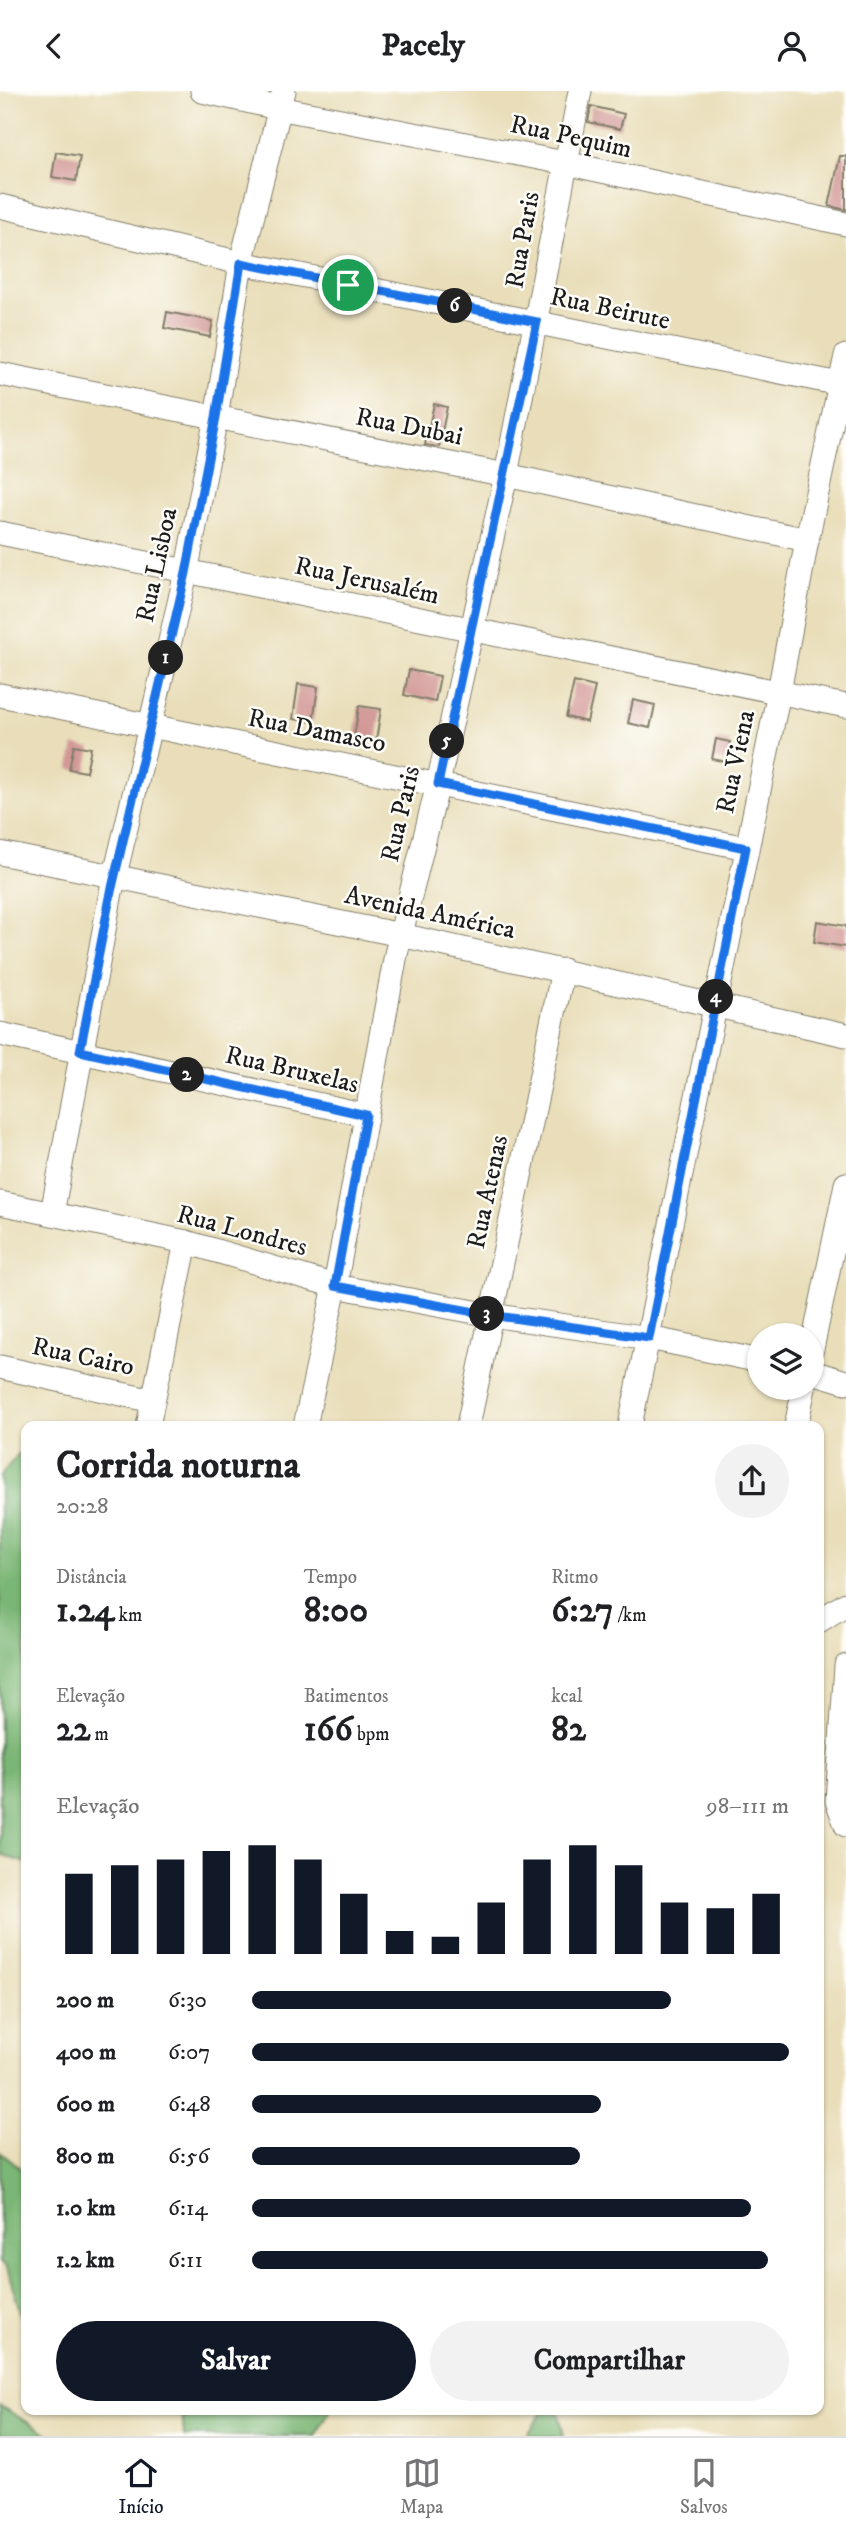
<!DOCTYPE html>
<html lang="pt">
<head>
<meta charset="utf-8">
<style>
  body { margin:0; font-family:"IM FELL DW Pica",serif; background:#f2f2f2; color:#202124; height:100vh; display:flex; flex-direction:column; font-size:26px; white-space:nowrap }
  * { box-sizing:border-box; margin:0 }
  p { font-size:23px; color:#757577 }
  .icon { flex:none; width:38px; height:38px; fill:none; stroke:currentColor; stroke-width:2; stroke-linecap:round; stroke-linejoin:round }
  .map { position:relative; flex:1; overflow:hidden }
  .panel { position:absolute; left:21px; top:1330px; width:803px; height:994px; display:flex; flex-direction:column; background:#fff; border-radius:14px; box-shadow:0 2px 5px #0004 }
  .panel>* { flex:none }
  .tools { position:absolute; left:747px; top:1232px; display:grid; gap:14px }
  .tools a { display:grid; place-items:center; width:77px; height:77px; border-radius:50%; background:#fff; box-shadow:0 2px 5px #0004; font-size:35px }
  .pin { position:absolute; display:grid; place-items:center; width:60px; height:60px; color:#fff; margin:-30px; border:4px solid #fff; border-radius:50%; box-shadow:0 2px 7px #0007 }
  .km { position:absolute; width:35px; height:35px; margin:-18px; border-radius:50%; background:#222; color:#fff; font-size:19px; line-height:35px; text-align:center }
  .round { display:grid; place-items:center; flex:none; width:74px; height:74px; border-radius:37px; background:#f2f2f2 }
  .headline { display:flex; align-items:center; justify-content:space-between; height:119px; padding:0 35px }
  h1 { font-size:38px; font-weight:800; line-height:52px }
  .metrics { display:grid; grid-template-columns:repeat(3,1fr); gap:10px; height:119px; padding:7px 35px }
  .metrics div { display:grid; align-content:center }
  .metrics b { font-size:35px; font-weight:800 }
  .metrics small { font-size:19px; font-weight:400 }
  .metrics p { font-size:19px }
  .chart { height:196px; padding:14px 35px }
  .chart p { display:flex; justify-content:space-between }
  .chart svg { width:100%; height:126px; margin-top:7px; stroke:#111827; stroke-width:6 }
  .cta { display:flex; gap:14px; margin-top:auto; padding:14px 35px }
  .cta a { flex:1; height:80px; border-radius:42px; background:#111827; color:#fff; font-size:28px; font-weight:800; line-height:80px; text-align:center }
  .cta a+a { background:#f2f2f2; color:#202124 }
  ul { padding:0 35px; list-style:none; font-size:23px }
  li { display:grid; grid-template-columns:112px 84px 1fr; align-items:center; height:52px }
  li i { height:18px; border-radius:9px; background:#111827 }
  header { display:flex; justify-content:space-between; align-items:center; height:91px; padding:0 35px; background:#fff; font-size:32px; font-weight:800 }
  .menu { display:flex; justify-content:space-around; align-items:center; height:98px; border-top:2px solid #e0e0e0; background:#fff; font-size:19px; color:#757577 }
  .menu a { display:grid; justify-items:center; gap:4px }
  .menu .on { color:#111827 }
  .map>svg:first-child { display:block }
</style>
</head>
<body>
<header><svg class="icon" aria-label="back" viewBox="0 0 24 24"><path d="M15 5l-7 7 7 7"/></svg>Pacely<svg class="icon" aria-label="person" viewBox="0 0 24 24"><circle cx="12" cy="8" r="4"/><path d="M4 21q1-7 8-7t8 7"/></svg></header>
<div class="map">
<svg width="846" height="2345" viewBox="0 0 846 2345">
  <rect width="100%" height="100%" fill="#fdfcf7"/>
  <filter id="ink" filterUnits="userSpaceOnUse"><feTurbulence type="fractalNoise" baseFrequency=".0143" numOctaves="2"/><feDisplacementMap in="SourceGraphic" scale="14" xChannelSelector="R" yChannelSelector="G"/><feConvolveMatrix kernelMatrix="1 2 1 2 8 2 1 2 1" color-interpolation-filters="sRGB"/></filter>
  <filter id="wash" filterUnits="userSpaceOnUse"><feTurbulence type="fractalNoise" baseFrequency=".00686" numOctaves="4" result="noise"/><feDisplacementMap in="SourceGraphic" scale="28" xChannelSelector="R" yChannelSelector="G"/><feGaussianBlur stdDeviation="1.57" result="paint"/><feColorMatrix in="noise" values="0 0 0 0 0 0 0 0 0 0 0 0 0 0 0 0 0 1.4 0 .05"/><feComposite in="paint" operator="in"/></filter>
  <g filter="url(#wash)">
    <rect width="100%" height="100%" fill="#e9deb9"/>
    <g fill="#7ab675" stroke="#4b6948" stroke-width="2">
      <path d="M26,1354V1772L2,1764L0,1767V1385Z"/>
      <path d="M0,2061L26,2082V2240L7,2177L0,2171Z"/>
      <path d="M0,2315L52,2345H0Z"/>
      <path d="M182,2319H330L315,2345H184Z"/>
      <path d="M543,2319H558L564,2345H527Z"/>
    </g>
    <g id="blocks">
      <g fill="#d29896">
        <path d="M591,15L624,23L620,38L588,31Z"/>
        <path d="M56,61L80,65L76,90L52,86Z"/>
        <path d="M840,65H846V119L829,115Z"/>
        <path d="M167,221L213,230L210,246L164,237Z"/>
        <path d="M434,313L447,316L439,356L425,354Z"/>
        <path d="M409,579L440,585L435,611L404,604Z"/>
        <path d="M574,591L595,596L587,631L566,626Z"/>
        <path d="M298,593L318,596L313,631L293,628Z"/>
        <path d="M633,609L655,614L650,637L628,632Z"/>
        <path d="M359,615L381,618L376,650L354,646Z"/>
        <path d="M716,648L730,651L727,671L712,668Z"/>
        <path d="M74,654L91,657L86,681L69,678Z"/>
        <path d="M817,830L846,835V856L814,851Z"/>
      </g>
    </g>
  </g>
  <g filter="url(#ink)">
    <use href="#blocks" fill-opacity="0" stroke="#827d6a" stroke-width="2"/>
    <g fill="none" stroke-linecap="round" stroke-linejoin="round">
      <g stroke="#827d6a" stroke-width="25">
        <g id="minor">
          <path d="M202,0L278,17L565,72L846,133"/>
          <path d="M0,115L241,172L840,293"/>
          <path d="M0,283L506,384L807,449"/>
          <path d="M0,442L846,615"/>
          <path d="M0,604L746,757"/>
          <path d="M0,762L401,844L846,944"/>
          <path d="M0,943L366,1024"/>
          <path d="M0,1112L186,1151L335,1195L491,1224L649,1247L760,1270"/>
          <path d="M52,1123L111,801L186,482L216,326L241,172L284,0"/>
          <path d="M812,1258L846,1093"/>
          <path d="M0,1276L153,1310"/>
          <path d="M812,1281L846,1291"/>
          <path d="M148,1335L186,1151"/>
          <path d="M305,1335L335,1195L396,863L438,693L506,384L580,0"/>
          <path d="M468,1335L563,879"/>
          <path d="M630,1335L779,601L807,449L846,265"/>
          <path d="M796,1335L804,1297"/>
          <path d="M819,1530L846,1513"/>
          <path d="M846,1575L837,1710L846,1734"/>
        </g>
      </g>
      <use href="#minor" stroke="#fff" stroke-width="23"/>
    </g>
  </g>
  <g fill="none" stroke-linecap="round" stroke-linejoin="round" filter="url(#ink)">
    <g stroke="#fff" stroke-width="14">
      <path id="route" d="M241,172L537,231L438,693L746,757L649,1247L491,1224L335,1195L366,1024L80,960L111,801L186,482L216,326Z"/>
    </g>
    <use href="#route" stroke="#1a73e8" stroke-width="9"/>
  </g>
  <g text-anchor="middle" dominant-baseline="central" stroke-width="5" stroke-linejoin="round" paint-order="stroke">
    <g font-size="26" fill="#1c1c1c" stroke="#fdfcf7">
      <text transform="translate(571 46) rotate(12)">Rua Pequim</text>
      <text transform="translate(523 149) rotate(-80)">Rua Paris</text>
      <text transform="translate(610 218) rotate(12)">Rua Beirute</text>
      <text transform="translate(409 336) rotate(11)">Rua Dubai</text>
      <text transform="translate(157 474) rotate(-78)">Rua Lisboa</text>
      <text transform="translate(367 490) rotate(12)">Rua Jerusalém</text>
      <text transform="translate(317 640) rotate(11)">Rua Damasco</text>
      <text transform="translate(736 671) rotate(-78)">Rua Viena</text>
      <text transform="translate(401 723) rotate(-77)">Rua Paris</text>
      <text transform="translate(430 822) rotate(12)">Avenida América</text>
      <text transform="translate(292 979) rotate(13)">Rua Bruxelas</text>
      <text transform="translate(488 1101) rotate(-78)">Rua Atenas</text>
      <text transform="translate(242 1140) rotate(15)">Rua Londres</text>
      <text transform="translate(83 1266) rotate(12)">Rua Cairo</text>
    </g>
  </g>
</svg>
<div class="tools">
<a><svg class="icon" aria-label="layers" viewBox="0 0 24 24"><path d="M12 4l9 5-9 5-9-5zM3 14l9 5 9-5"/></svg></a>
</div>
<div class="pin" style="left:348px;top:194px;background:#1e9e55"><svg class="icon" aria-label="arrive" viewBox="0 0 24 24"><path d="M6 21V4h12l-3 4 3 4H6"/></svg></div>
<b class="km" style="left:166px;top:567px">1</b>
<b class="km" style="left:187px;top:984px">2</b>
<b class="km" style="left:487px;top:1223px">3</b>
<b class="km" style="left:716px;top:906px">4</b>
<b class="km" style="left:447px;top:650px">5</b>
<b class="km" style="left:455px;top:215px">6</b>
<section class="panel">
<div class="headline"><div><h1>Corrida noturna</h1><p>20:28</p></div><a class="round"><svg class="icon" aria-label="share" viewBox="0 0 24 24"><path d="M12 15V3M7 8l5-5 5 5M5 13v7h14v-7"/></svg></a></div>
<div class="metrics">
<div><p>Distância</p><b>1.24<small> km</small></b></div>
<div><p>Tempo</p><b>8:00</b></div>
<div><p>Ritmo</p><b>6:27<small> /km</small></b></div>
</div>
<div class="metrics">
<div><p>Elevação</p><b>22<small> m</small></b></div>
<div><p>Batimentos</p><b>166<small> bpm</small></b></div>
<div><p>kcal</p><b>82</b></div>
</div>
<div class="chart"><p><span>Elevação</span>98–111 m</p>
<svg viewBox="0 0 160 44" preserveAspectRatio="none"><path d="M5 44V16M15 44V13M25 44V11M35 44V8M45 44V6M55 44V11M65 44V23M75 44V36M85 44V38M95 44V26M105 44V11M115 44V6M125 44V13M135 44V26M145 44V28M155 44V23"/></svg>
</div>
<ul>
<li><b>200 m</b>6:30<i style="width:78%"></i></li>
<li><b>400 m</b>6:07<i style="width:100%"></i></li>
<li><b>600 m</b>6:48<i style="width:65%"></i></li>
<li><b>800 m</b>6:56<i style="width:61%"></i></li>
<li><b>1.0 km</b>6:14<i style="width:93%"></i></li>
<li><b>1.2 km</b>6:11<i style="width:96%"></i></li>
</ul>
<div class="cta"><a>Salvar</a><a>Compartilhar</a></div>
</section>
</div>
<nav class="menu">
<a class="on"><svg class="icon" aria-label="home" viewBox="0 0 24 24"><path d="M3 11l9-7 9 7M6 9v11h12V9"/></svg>Início</a>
<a><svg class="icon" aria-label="map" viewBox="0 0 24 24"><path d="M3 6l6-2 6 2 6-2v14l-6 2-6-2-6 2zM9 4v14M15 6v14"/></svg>Mapa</a>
<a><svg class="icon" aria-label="saved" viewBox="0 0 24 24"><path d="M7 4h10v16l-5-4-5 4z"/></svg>Salvos</a>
</nav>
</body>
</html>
